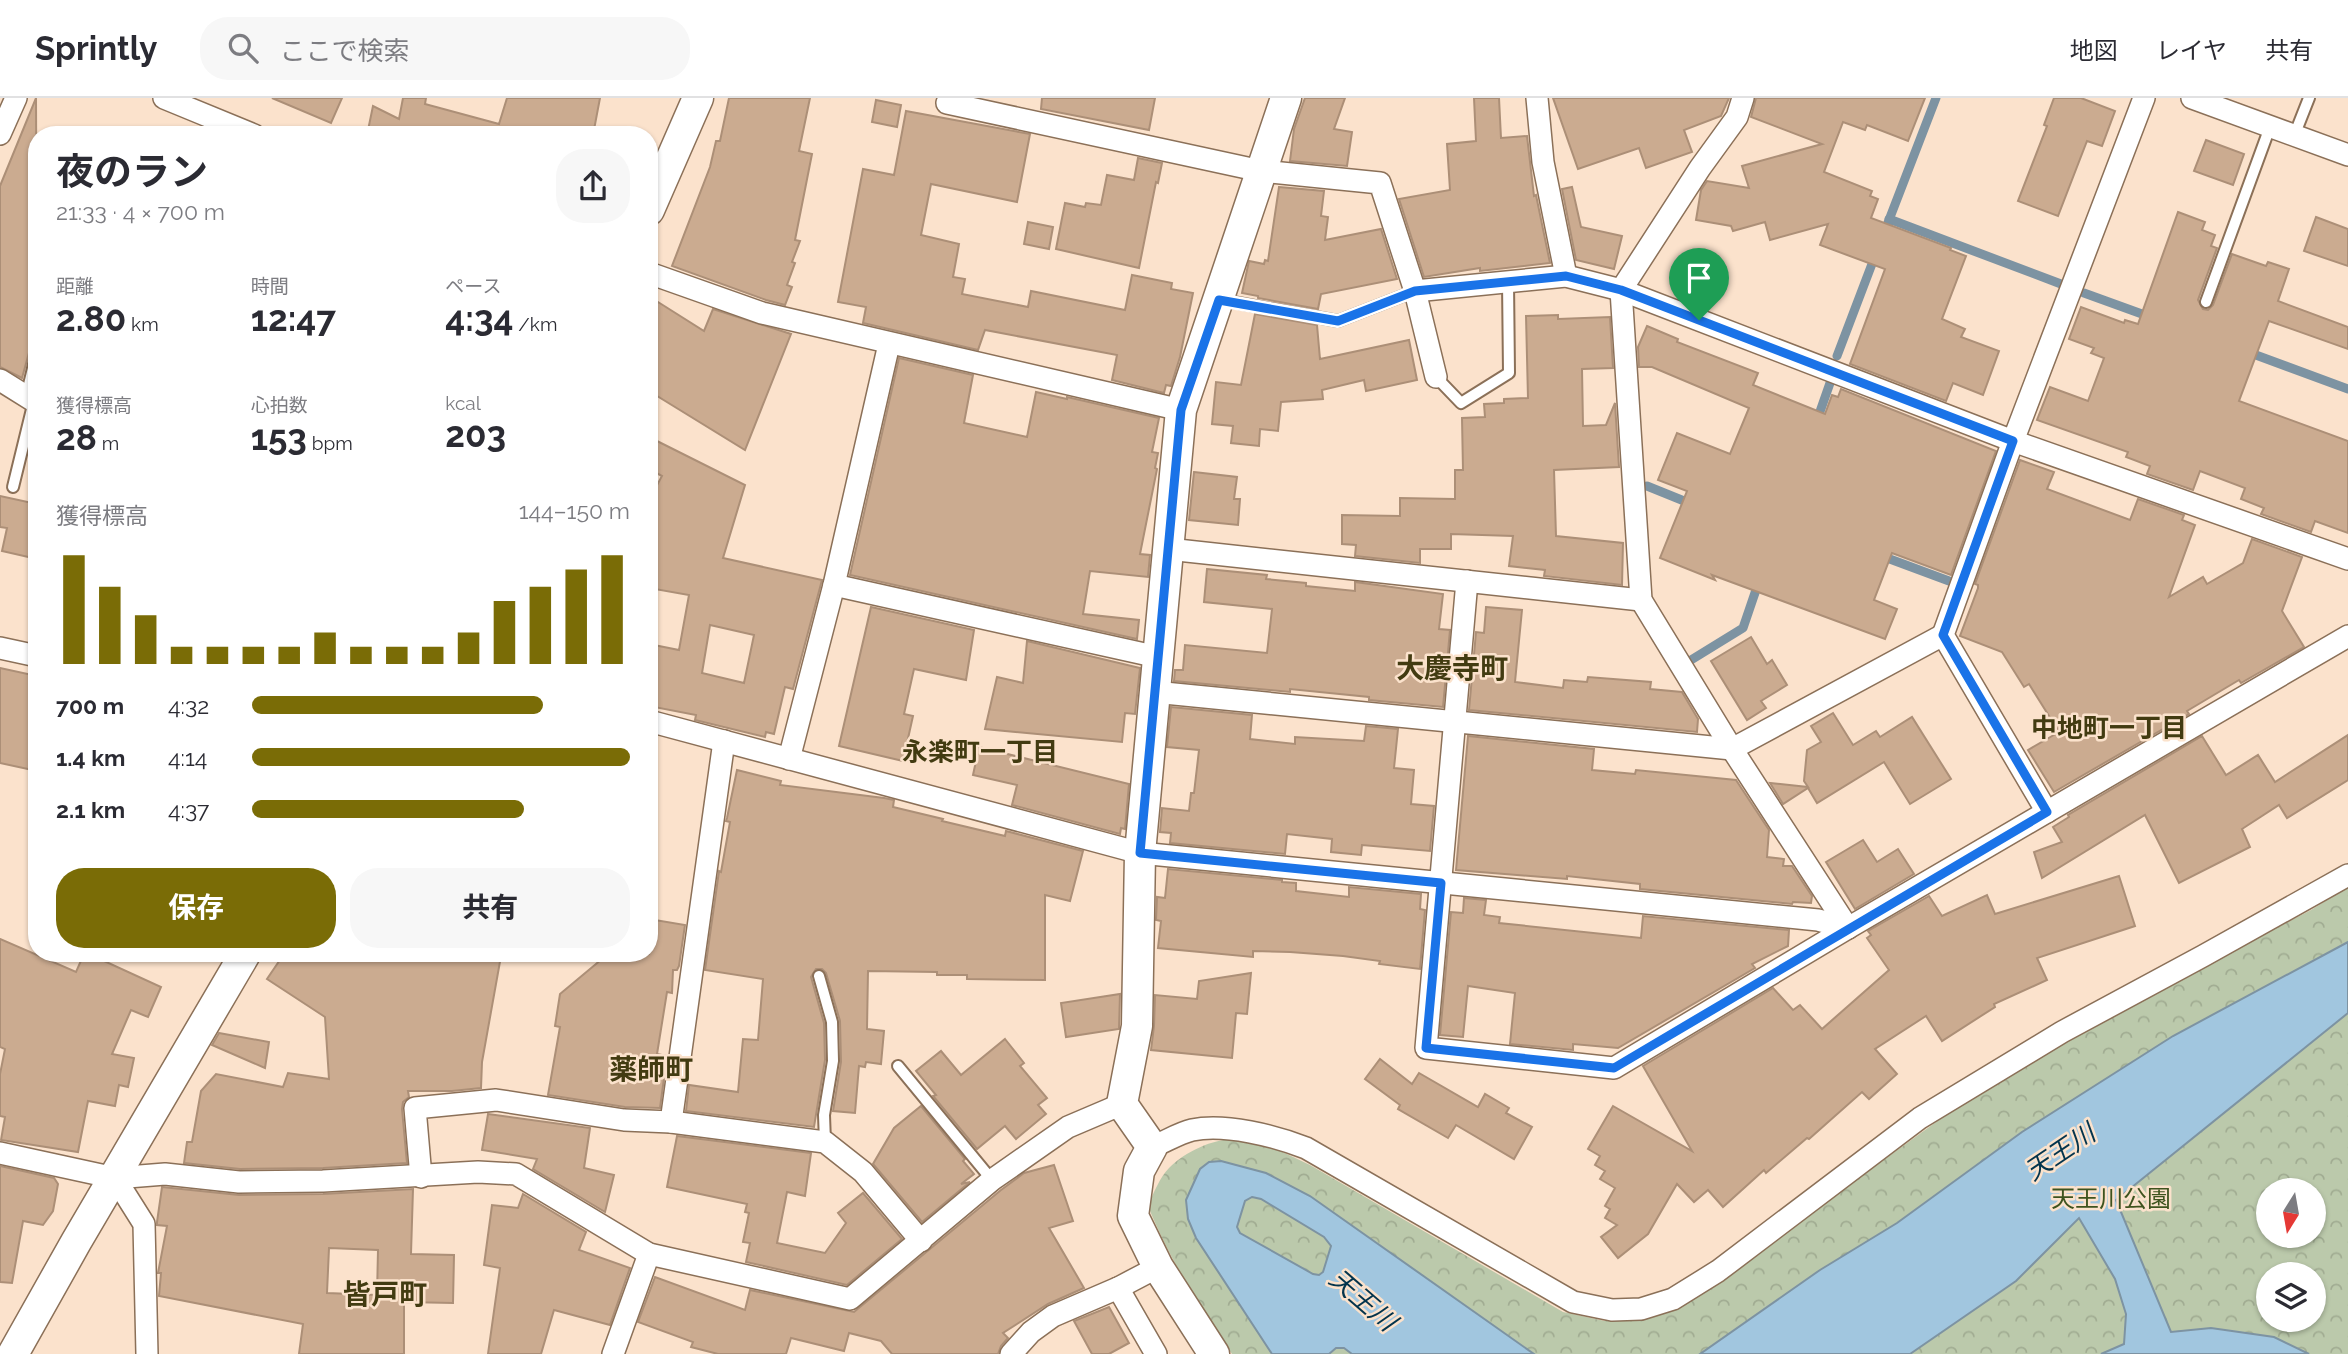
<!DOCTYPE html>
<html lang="ja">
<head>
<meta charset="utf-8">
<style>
  body { margin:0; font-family:Raleway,"Noto Sans JP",sans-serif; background:#f7f7f7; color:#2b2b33; height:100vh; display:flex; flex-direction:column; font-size:26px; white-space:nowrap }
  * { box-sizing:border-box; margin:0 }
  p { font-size:23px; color:#7c7c81 }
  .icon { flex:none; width:38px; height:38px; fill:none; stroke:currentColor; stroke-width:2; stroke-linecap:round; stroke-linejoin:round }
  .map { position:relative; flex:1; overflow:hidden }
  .details { position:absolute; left:28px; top:28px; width:630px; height:836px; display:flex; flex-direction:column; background:#fff; border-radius:28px; box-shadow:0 2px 5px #0004 }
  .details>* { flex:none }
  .needle { width:46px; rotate:191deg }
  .fabs { position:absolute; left:2256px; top:1080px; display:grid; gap:14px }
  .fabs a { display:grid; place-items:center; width:70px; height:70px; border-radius:50%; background:#fff; box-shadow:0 2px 5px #0004; font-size:35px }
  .pin { position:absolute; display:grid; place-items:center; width:60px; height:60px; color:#fff; margin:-72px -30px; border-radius:50% 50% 50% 0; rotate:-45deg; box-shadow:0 0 7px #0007 }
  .pin .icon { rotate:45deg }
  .round { display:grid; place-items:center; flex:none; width:74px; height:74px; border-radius:28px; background:#f7f7f7 }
  .headline { display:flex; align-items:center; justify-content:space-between; height:119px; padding:0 28px }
  h1 { font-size:38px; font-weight:700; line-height:52px }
  .stats { display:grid; grid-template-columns:repeat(3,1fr); gap:10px; height:119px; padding:7px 28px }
  .stats div { display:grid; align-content:center }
  .stats b { font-size:35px; font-weight:700 }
  .stats small { font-size:19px; font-weight:400 }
  .stats p { font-size:19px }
  .chart { height:196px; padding:14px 28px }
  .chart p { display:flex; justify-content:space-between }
  .chart svg { width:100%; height:126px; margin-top:7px; stroke:#7a6c06; stroke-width:6 }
  .cta { display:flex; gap:14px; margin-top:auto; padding:14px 28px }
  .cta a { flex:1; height:80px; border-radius:28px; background:#7a6c06; color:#fff; font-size:28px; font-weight:700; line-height:80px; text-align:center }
  .cta a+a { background:#f7f7f7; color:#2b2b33 }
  ul { padding:0 28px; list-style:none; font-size:23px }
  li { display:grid; grid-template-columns:112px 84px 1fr; align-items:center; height:52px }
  li i { height:18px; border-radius:9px; background:#7a6c06 }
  header { display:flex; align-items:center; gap:42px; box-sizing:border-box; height:98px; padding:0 35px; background:#fff; border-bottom:2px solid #e1e1e2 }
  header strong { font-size:33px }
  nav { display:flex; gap:38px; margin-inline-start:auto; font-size:24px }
  .search { width:490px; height:63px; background:#f7f7f7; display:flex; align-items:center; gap:18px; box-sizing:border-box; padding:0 24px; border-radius:28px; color:#7c7c81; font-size:26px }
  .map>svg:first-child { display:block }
</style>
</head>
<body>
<header>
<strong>Sprintly</strong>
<div class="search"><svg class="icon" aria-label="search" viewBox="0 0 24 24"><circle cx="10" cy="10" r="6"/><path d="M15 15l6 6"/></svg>ここで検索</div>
<nav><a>地図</a><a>レイヤ</a><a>共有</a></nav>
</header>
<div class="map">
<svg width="2348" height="1256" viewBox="0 0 2348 1256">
  <defs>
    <pattern id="park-crowns" width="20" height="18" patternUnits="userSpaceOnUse" patternTransform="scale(1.75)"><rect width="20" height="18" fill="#bbc9ab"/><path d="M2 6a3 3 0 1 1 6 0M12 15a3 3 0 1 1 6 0" fill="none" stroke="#a1ac92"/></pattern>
  </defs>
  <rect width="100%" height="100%" fill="#fbe2cc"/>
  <path fill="url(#park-crowns)" fill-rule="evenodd" d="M2348,789V1256H1232C1198,1205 1171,1165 1148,1108C1153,1096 1160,1079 1169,1070C1186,1053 1214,1040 1238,1041C1262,1042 1288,1057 1310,1067L1563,1214L1605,1223L1639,1221L1682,1208L1954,1011L2140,901L2311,812ZM2268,1092H2314V1138H2268ZM2268,1176H2314V1222H2268Z"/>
  <g fill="#a1c6df" stroke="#7d93a2" stroke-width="2" fill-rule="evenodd">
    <path d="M2348,844V915L2116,1102L2171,1234L2211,1230L2274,1239L2309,1256H2101L2124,1246L2126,1216L2115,1181L2079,1120L2016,1183L1910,1256H1700L1820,1172L1897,1125L2022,1034L2173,938Z"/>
    <path d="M1221,1063L1266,1075L1310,1098L1534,1256H1352L1344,1250H1336L1329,1256H1272L1196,1140L1188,1121L1186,1102L1200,1071L1209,1064ZM1252,1099L1261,1101L1324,1139L1331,1148L1323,1174L1319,1177L1313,1176L1240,1135L1237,1129L1245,1103Z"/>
  </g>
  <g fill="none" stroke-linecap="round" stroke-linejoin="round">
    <g stroke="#7d93a2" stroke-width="9">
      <path d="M1889,121L2061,186"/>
      <path d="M1884,135L1936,0"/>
      <path d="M2084,195L2153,220"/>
      <path d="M2245,253L2348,291"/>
      <path d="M1837,258L1875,158"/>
      <path d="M1816,325L1830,285"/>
      <path d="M1647,388L1694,407"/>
      <path d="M1879,457L1949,483"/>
      <path d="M1691,562L1743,530L1759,483"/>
    </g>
  </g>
  <g fill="#cbab90" stroke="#ac8f77" stroke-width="2" fill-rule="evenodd">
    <path d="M36,0L37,246L30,251L22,280L0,269V88Z"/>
    <path d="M272,0H342L331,25Z"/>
    <path d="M403,0H426L425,6L499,26L507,0H600L593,37H367L373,8L399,21Z"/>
    <path d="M729,0H810L799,53L812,56L795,142L800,143L792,164L795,165L787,187L792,189L785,207L766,202L672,168L710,69L716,43H720Z"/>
    <path d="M1042,0H1155L1149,32L1041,11Z"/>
    <path d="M1305,0H1345L1334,31L1352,34L1347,68L1290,63L1294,31Z"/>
    <path d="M1474,0H1499L1501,40L1527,38L1534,98L1536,97L1550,165L1480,173V170L1424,179L1399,101L1450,92L1447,46L1476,43Z"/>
    <path d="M1553,0H1729L1721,18L1684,32L1692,54L1646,70L1639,50L1578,71Z"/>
    <path d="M1756,0H1925L1908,43L1867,27L1865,32L1843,24L1824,74L1872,93L1870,98L1878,101L1871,120L1951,150L1950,152L1966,158L1942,221L1965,231L1961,239L1999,253L1983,297L1953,285L1946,303L1850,266L1885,171L1820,147L1828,126L1770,142L1765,124L1733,133L1731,128L1696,122L1701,92L1707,83L1749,90L1742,68L1822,46L1751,19Z"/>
    <path d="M2054,0H2081L2115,13L2102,48L2087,43L2058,118L2018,103L2047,28L2044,27Z"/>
    <path d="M876,2L901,7L897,29L872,24Z"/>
    <path d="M906,13L1030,36L1017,104L931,86L921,137L959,146L953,179L965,181L962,196L1028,209L1031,193L1125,212L1132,177L1172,185L1171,191L1193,195L1180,259L1171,288L1166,287L1164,295L1112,282L1117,257L985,232L978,252L863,225L866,209L838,204L863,71L894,77Z"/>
    <path d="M2206,42L2244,56L2233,87L2194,73Z"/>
    <path d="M1138,60L1162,65L1158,85L1156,84L1139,170L1056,151L1065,105L1085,109L1086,105L1101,107L1107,77L1134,82Z"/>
    <path d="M1279,89L1324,93L1321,118L1328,119L1325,142L1381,131L1397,181L1321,196L1318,211L1258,200V198L1242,195L1249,163L1264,166L1265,162L1268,163Z"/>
    <path d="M1572,89L1581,129L1622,138L1614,171L1576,162L1562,91Z"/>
    <path d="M2178,114L2205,124L2202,132L2215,137L2211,148L2217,150L2198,202L2203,211L2208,212L2213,207L2232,156L2266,168L2268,164L2289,171L2278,203L2348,229V251L2269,223L2239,303L2348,343V435L2315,423L2311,434L2261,416L2264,410L2241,401L2245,390L2200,373L2193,392L2147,376L2150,368L2126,359L2128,354L2037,322L2050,289L2088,303L2104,260L2091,255L2094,250L2069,241L2081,209L2124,225L2125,222L2138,226Z"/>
    <path d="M2316,119L2348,131V168L2304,153Z"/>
    <path d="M1028,124L1053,129L1049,151L1024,146Z"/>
    <path d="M658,204L704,233L713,211L791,236L745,352L649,293V218Z"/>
    <path d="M1255,216L1317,227L1320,261L1409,242L1417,282L1366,293L1364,282L1322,292L1323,301L1281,304L1278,333L1260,331L1259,348L1231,345L1233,328L1212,326L1216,284L1241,287Z"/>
    <path d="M1558,217V221L1610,219L1613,270L1582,271L1583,328L1606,327L1615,305L1619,369L1554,372L1556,438L1623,445L1622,487L1544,478L1545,472L1509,468L1513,438L1451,436V451H1420V465L1355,458L1356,447L1342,446V417L1400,418V400L1455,401V372H1463L1462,320L1485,319L1484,306L1504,305V301L1528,300L1526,218Z"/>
    <path d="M1647,228L1678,241L1677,244L1758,275L1753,287L1825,316L1832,297L1838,299L1841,291L1996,353L1951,477L1892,455L1874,502L1897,511L1885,541L1712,477L1715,482L1660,460L1687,393L1658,382L1677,335L1730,356L1749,310L1652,269H1639L1638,249Z"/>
    <path d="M899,260L973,277L964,325L1027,339L1036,294L1067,301V299L1159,320L1152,354L1158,355L1155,370L1157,371L1140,456L1150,457L1148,479L1090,473L1083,516L1139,522L1137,541L850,477Z"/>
    <path d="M649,339L745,387L723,460L822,482L793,591L785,589L774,636L766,634L765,639L695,622L696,617L649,608V546L679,552L689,497L649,490V402L662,378L649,371ZM710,527L754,537L744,585L702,575Z"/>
    <path d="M2020,362L2054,374L2047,391L2130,422L2138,401L2184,417L2182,422L2195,427L2169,499L2203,479L2207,486L2243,465L2252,441L2302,459L2282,513L2304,549L2241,585L2239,582L2187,613L2189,616L2054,694L2028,652L2059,634L2029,586L2024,589L2002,554L1960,538L1978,490V487L1975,486Z"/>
    <path d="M1194,374L1237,379L1234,401H1240L1238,427L1189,422Z"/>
    <path d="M0,398L37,406V461L2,453L7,430L0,429Z"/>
    <path d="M1207,471L1267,477L1266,481L1306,485V488L1355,493V484L1443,496L1439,531L1450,532L1443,609L1369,602V599L1290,591V594L1174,583L1175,572H1183L1185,547L1267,555L1272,511L1204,504Z"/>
    <path d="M871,509L974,532L966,582L914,571L904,616L913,618L903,663L839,648Z"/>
    <path d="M1486,509L1522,512L1515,584L1563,590L1564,582L1587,584L1588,579L1651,584L1650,591L1682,594L1698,621L1697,634L1469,612L1476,534L1484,535Z"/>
    <path d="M1751,539L1767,566L1772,562L1787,587L1761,603L1766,610L1747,622L1711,563Z"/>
    <path d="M1027,543L1140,570L1135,616L1125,615L1122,644L985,631L997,579L1023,585Z"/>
    <path d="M0,570L37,578V673L0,665Z"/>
    <path d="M1171,609L1252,617L1250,641L1295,646V639L1364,643L1366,628L1398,631L1394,670L1414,672L1411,706L1434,708L1430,753L1362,747L1361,757L1331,754L1332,741L1287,736L1285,756L1170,745L1171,735L1160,734L1162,710L1189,713L1191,695H1194L1199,652L1167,649Z"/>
    <path d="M1833,615L1853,647L1876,633L1880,639L1912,619L1951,681L1910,706L1884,664L1817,705L1808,690L1783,706L1770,685L1808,689L1804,683L1807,652L1821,644L1811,628Z"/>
    <path d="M2348,637V682L2287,720L2279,707L2242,731L2250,749L2179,785L2145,717L2042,780L2034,754L2062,744L2053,729L2069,719L2068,717L2202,638L2226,677L2258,657L2275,684Z"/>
    <path d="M1468,638L1594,651L1592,672L1635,676L1636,672L1736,682L1769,732L1767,759L1784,761L1783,768H1792L1812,798L1811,805L1793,804L1792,806L1640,791V786L1567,778V781L1456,772Z"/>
    <path d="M979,649L1129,686L1125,731L1121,730L1120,736L1012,707L1017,687L973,677Z"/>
    <path d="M737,672L781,683L780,687L884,700L894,702L893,709L943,721L942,723L1005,738L1006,733L1083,753L1070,803L1045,797V882L967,881V877H937V874L868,873L867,931L884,933L881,966L866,964L865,969L859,968L855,1015L833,1013L841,964L840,923L826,875L822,871H816L811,879L824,925L825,962L814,1029L686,1013L689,987L738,994L743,941L758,942L763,881L705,872L719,773L721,774L730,724L726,723L727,720Z"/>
    <path d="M1863,742L1877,764L1898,751L1914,776L1855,811L1826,764Z"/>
    <path d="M1168,771L1282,782V784L1296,785V793L1349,799V789L1421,796L1420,811L1425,812L1420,871L1379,866L1380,863L1343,858L1290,854L1253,853V859L1158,850L1161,823L1156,822L1157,799L1165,800Z"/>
    <path d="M2119,778L2135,828L2037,860L2047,882L1994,906L1995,909L1942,943L1926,918L1875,951L1897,976L1869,1001L1862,994L1809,1041L1807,1040L1766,1075L1764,1072L1723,1109L1708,1092L1694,1104L1677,1086L1648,1136L1618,1160L1601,1139L1617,1127L1605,1120L1610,1111L1605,1108L1615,1090L1600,1081L1605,1073L1595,1067L1600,1058L1588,1051L1613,1008L1692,1053L1643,968L1773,890L1793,912L1800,907L1822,931L1889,872L1867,840L1871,837L1868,833L1929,798L1942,818L1987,797L1995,816Z"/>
    <path d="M1464,800L1486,802L1484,817L1500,819L1499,825L1641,840L1643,818L1789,832L1788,848L1752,866L1755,870L1618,950L1573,946V952L1510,946L1515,895L1468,888L1463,939L1440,937L1451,814L1463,815Z"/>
    <path d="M649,821L685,827L679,868L677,872H673L672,895L667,894L657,956L667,958L660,1010L625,1009L548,997L560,929L555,928L560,896L608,856H649Z"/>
    <path d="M0,841L76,874L84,856H89L161,889L148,919L131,912L112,956L134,960L128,989L119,987L115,1008L88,1003L78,1054L1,1042L5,1019L0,1018V976L5,951L0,949Z"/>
    <path d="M284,856H489L501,858L482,964L481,990L452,993H408L409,999L403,1004L402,1011L407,1065L323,1070L240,1071L184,1065L187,1044H192L201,993L216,976L283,989L288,975L329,981L325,919L267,881Z"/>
    <path d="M1251,875L1247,916L1236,915L1232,960L1151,952L1154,928L1155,897L1197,901L1199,883Z"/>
    <path d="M1120,896L1119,931L1066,939L1061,905Z"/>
    <path d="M219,935L269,944L265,970L212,947Z"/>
    <path d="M1005,941L1024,965L1020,968L1047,1000L1038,1007L1046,1016L1016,1041L1005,1028L977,1051L933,998L936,997L916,973L941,953L961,977Z"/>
    <path d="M1380,961L1412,986L1419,975L1478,1009L1485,996L1509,1010L1506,1015L1532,1029L1514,1061L1456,1027L1448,1040L1398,1011L1400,1007L1365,981Z"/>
    <path d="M921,1008L965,1061L963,1063L974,1076L961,1086L970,1084L922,1124L873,1066L894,1030Z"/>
    <path d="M488,1016L590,1030L584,1070L614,1077L605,1114L533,1071L537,1061L482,1052Z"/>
    <path d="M677,1038L811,1055L805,1098L787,1094L777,1145L825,1155L846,1125L838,1115L863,1095L902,1141L847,1187L746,1164L750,1145L743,1144L749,1115L745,1114L747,1106L667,1089Z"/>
    <path d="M1054,1067L1073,1123L1049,1130L1084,1190L1048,1206L1003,1235L1008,1240L1001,1248L998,1256H892L881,1243L849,1235L844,1253L791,1240L786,1256H718L691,1249L693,1244L638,1224L655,1179L745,1212L750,1192L854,1214L1001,1092L1024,1075Z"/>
    <path d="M0,1068L54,1080L58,1086L53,1113L43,1127L23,1123L12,1185L0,1184Z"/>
    <path d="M162,1089L239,1097L323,1096L413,1091L411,1156L454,1157L453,1205L404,1204V1256H299L303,1226L159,1198L161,1175H158L167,1128L157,1127V1124ZM329,1150L378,1152L377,1197L327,1195Z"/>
    <path d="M523,1096L586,1134L579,1152L630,1170L610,1227L554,1212L541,1256H488L500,1170L484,1167L492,1107L518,1110Z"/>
    <path d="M1109,1209L1129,1245L1109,1256H1092L1074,1223Z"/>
  </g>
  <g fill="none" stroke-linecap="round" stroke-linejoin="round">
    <g stroke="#8b7058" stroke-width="14">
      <g id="lane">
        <path d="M2294,38L2309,0"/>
        <path d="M1222,202L1338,223L1415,193"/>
        <path d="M2206,204L2270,29"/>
        <path d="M1436,279L1461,305L1509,275L1508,184"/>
        <path d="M26,299L37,254"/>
        <path d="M13,389L34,303"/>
        <path d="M819,878L832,924L833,963L824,1017L825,1044"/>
        <path d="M898,968L992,1082"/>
      </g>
    </g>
    <g stroke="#8b7058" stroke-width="24">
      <g id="street">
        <path d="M164,0L254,37"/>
        <path d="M1537,0L1543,64L1566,178"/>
        <path d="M1743,0L1737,19L1700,70L1621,192L1641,502L1732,651L1848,830"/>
        <path d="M2192,0L2348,57"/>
        <path d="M947,5L1261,73L1380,85L1415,193L1436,279"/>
        <path d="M0,36L16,0"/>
        <path d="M649,175L762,215L1181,312"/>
        <path d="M1415,193L1566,178L1621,192L2013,343L2348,461"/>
        <path d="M0,282L37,305"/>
        <path d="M1168,451L1641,502"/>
        <path d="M1467,483L1426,950L1614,970L1848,830L2348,538"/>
        <path d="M834,487L1158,559"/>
        <path d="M0,550L37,558"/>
        <path d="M1154,594L1732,651L1943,537"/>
        <path d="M649,623L1140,755L1818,822L1848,830"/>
        <path d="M789,661L834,487L889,246"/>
        <path d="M2047,714L1943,537L2013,343L2144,0"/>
        <path d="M671,1024L724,643"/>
        <path d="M1152,1049C1165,1044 1179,1035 1192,1032C1225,1025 1275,1038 1306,1050L1573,1204L1612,1212L1641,1211L1673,1201L1718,1173L1920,1020L2062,934L2203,858L2348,777"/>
        <path d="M0,1055L115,1080L165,1076L239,1084L323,1083L478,1074L516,1076L649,1156L850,1201L992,1082L1068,1029L1122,1006"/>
        <path d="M421,1079L415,1010L496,1002L624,1022L671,1024L825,1044L863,1074L921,1143"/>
        <path d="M115,1080L144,1126L147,1256"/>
        <path d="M1118,1190L1156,1256"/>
        <path d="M613,1256L649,1156"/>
        <path d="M1011,1256L1031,1234L1053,1218L1118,1190L1158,1169"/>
      </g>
    </g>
    <g stroke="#8b7058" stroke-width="33">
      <g id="secondary">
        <path d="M649,112L698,0"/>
        <path d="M13,1256L76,1144L245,856"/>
        <path d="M1214,1256L1158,1169L1133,1118L1139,1073L1152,1049L1122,1006L1137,928L1140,755L1181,312L1286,0"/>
      </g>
    </g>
    <use href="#lane" stroke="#fff" stroke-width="10"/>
    <use href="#street" stroke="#fff" stroke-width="21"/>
    <use href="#secondary" stroke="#fff" stroke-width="30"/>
  </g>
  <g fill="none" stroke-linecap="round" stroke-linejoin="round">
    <g stroke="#fff" stroke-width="14">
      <path id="route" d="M1566,178L1621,192L2013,343L1943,537L2047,714L1614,970L1426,950L1441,785L1140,755L1181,312L1219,202L1338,223L1415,193Z"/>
    </g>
    <use href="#route" stroke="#1a73e8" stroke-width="9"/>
  </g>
  <g text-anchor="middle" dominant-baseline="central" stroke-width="5" stroke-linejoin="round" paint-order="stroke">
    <g font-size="24" fill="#3e531e" stroke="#fbe2cc">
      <text x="2111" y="1100">天王川公園</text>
    </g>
    <g font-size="26" font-weight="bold" fill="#423b11" stroke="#fbe2cc">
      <text x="2109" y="630">中地町一丁目</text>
      <text x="980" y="654">永楽町一丁目</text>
    </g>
    <g font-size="26" font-style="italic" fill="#03344d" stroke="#fbe2cc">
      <text transform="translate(2060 1054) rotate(-34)">天王川</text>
      <text transform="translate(1363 1202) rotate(41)">天王川</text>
    </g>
    <g font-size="28" font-weight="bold" fill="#423b11" stroke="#fbe2cc">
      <text x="1452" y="570">大慶寺町</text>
      <text x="651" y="971">薬師町</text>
      <text x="385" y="1196">皆戸町</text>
    </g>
  </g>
</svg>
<div class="fabs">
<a><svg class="needle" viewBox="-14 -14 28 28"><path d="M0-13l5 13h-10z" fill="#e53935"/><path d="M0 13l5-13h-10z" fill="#7c7c81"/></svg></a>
<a><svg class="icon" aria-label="layers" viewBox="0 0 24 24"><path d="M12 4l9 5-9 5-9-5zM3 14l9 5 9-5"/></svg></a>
</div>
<div class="pin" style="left:1699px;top:222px;background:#1e9e55"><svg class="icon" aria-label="arrive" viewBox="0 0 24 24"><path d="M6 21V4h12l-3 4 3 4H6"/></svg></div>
<section class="details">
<div class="headline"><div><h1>夜のラン</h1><p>21:33 · 4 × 700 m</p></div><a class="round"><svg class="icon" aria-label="share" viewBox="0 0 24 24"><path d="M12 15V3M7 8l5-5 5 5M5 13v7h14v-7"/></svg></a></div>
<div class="stats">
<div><p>距離</p><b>2.80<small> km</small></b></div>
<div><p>時間</p><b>12:47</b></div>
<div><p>ペース</p><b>4:34<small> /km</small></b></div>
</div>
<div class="stats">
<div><p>獲得標高</p><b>28<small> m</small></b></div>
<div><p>心拍数</p><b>153<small> bpm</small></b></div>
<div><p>kcal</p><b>203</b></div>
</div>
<div class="chart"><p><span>獲得標高</span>144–150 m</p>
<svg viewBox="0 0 160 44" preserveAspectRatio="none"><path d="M5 44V6M15 44V17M25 44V27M35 44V38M45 44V38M55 44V38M65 44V38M75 44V33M85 44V38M95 44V38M105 44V38M115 44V33M125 44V22M135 44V17M145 44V11M155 44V6"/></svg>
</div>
<ul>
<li><b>700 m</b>4:32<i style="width:77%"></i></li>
<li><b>1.4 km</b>4:14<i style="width:100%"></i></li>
<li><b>2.1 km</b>4:37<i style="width:72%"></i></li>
</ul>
<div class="cta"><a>保存</a><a>共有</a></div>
</section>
</div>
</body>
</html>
